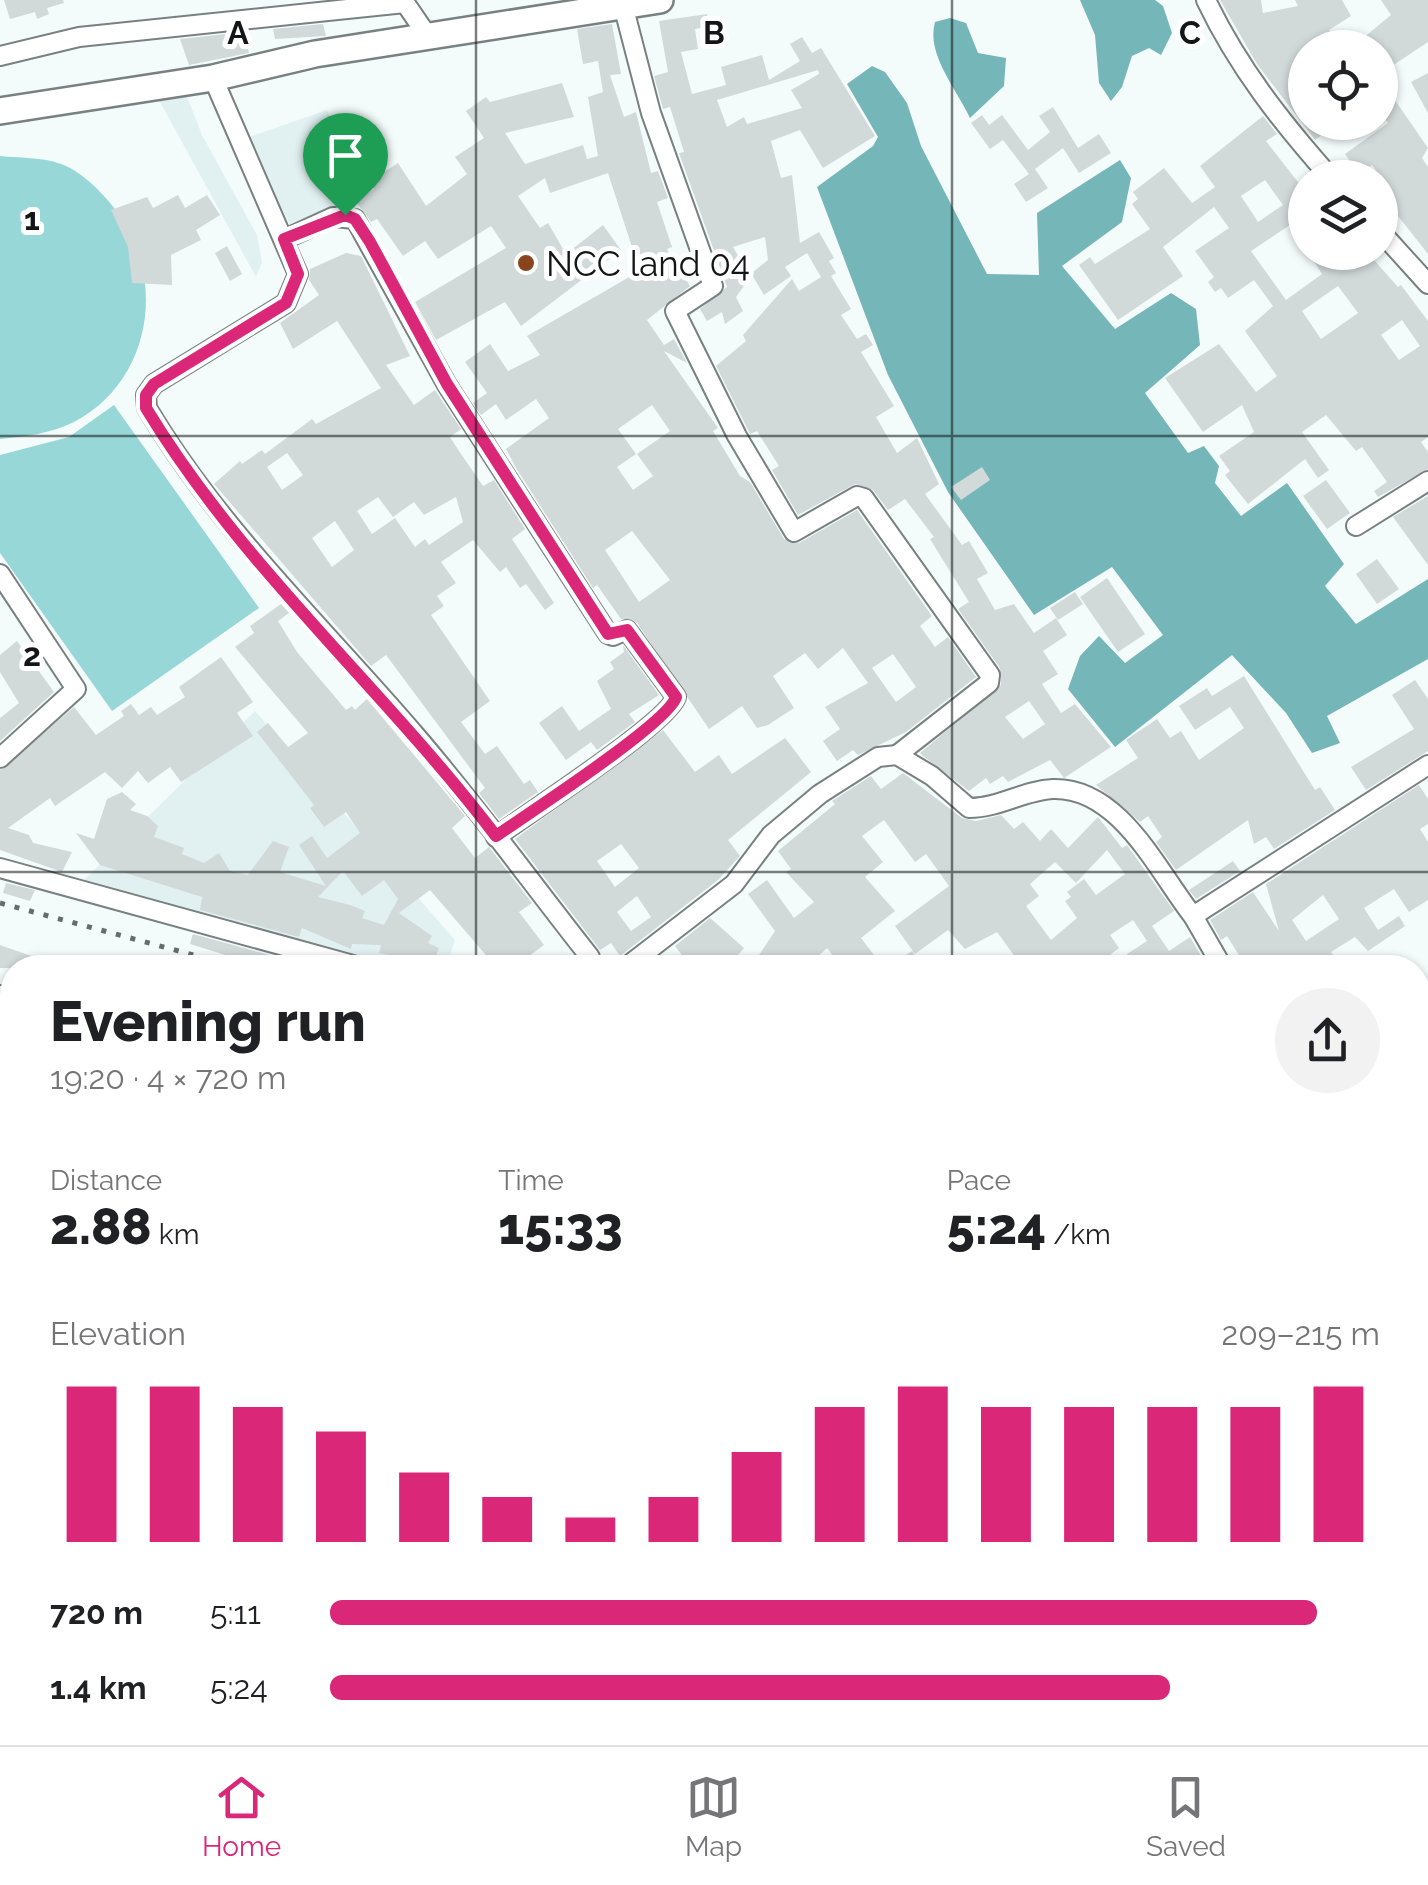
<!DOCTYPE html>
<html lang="en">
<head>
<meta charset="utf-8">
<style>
  body { margin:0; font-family:Raleway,sans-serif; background:#f2f2f2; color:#202124; height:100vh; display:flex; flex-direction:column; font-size:38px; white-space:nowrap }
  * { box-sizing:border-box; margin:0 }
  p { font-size:32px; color:#757577 }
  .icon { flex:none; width:55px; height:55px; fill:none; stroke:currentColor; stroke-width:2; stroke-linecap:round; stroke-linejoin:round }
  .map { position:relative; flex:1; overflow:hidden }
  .details { position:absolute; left:0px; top:955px; width:1430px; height:790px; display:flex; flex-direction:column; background:#fff; border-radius:40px 40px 0 0; box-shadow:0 2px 8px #0004 }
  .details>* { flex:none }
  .controls { position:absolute; left:1288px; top:30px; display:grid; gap:20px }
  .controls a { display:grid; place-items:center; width:110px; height:110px; border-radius:50%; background:#fff; box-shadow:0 2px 8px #0004; font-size:50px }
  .pin { position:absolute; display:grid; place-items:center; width:85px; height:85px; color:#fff; margin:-102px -42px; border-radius:50% 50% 50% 0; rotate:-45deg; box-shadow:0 0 10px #0007 }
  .pin .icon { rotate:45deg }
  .round { display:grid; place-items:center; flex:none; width:105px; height:105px; border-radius:52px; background:#f2f2f2 }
  .headline { display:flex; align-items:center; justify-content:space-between; height:170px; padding:0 50px }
  h1 { font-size:55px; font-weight:800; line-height:75px }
  .metrics { display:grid; grid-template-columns:repeat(3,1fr); gap:15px; height:170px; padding:10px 50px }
  .metrics div { display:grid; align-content:center }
  .metrics b { font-size:50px; font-weight:800 }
  .metrics small { font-size:28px; font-weight:400 }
  .metrics p { font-size:28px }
  .chart { height:280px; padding:20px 50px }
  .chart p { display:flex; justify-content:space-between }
  .chart svg { width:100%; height:180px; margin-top:10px; stroke:#db2777; stroke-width:6 }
  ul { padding:0 50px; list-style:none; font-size:32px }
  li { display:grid; grid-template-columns:160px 120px 1fr; align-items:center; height:75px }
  li i { height:25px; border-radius:12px; background:#db2777 }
  .tabs { display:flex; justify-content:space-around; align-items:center; height:140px; border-top:2px solid #e0e0e0; background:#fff; font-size:28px; color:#757577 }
  .tabs a { display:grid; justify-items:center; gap:5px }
  .tabs .selected { color:#db2777 }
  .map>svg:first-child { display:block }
</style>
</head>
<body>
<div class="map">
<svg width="1428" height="1745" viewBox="0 0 1428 1745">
  <rect width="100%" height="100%" fill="#f4fbfb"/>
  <g fill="#e1f1f1">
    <path d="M182,84L202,135L257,235L262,262L256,277L154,91Z"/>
    <path d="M327,110L361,196L290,224L243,139Z"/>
    <path d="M255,711L455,940L446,967H396L81,883Z"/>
  </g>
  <g fill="#98d7d8">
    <path d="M0,156C18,158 43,157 61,164C84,172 109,199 122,219C166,286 149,383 74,422C50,434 26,436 0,439Z"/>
    <path d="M114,405L259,608L112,711L0,553V455L69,437Z"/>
  </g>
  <g fill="#75b7b8">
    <path d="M1080,0H1155L1163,6L1172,33L1161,55L1149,48L1132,56L1122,87L1111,101L1099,83L1095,35Z"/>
    <path d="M950,18L966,23L978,53L1006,58L1004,86L970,118C956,88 926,54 935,22Z"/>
    <path d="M872,66L885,72L907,103L921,146L987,274L1039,275L1037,213L1120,160L1131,178L1122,222L1062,266L1115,329L1171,293L1196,309L1200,345L1145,393L1188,453L1204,446L1219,466L1215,483L1241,516L1287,483L1344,564L1325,586L1356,624L1428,579V659L1327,716L1340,743L1312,753L1286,713L1232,655L1115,747L1068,689L1080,656L1099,636L1125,663L1163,635L1112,567L1034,615L948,492L888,375L817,187L873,146L878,137L847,84Z"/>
    <path d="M0,1022L12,1025V1605L0,1591Z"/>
  </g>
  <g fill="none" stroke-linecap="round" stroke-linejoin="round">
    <path stroke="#75b7b8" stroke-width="18" d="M179,1732L192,1745"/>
  </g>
  <g fill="#d2d9d9" fill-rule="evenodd">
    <path d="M4,0H63L64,3L47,8L49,14L37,19L35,12L10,19Z"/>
    <path d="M1220,0H1261L1263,13L1298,6L1295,0H1342L1351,16L1329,30L1341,48H1305V122H1340L1315,140L1257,64Z"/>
    <path d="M1381,0H1428V42L1380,74V48H1351L1391,15Z"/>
    <path d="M707,14L709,27L695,29L698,49L681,52L692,94L726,85L721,67L762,55L769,80L800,61L790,44L802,37L812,53L821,48L875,136L823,168L800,130L771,141L781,178L792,175L800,243L819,232L834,258L829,261L836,273L831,276L851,309L841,315L857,339L866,334L873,345L861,352L894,406L876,417L897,453L917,438L939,484L925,494L962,545L969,541L988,573L977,579L995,610L1014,604L1034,633L1056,618L1067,635L1043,651L1058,674L1042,684L1061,713L1075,704L1111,747L1064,778L1050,760L1008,782L1003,776L990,784L986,778L969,791L923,756L920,753L1001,685L1000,668L958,609L969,602L930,539L934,537L905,499L888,510L873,490L855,484L798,515L772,470L779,466L757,431L750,434L716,366L746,341L743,335L792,279L799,291L821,277L807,253L785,267L791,276L764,295L752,275L736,297L743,311L725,324L722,312L707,321L700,309L727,287L679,153L684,152L670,107L663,109L654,76L668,72L659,21ZM818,70L819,74L791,90L802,108L747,124L744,117L727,127L717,100ZM765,237L768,260L749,275L733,247ZM1029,701L1045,724L1023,739L1005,717Z"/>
    <path d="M323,24L326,36L275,39L273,29Z"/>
    <path d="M612,24L621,74L610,75L624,117L636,112L651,173L658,171L668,198L657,202L672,247L667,249L690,286L647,320L664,345L674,339L687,363L664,351L718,428L713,431L740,476L750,482L784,539L799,543L857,510L932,616L920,626L935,647L948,637L976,677L906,732L858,755L853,750L837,761L823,741L840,729L825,707L868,683L843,648L818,669L805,653L773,676L794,708L768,725L757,728L742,706L709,729L637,623L621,619L597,585L593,588L516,468L506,449L549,418L536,399L506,420L496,404L481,415L473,403L487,393L465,362L490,344L508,371L540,355L527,336L638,272L642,278L608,173L550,193L545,178L518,196L540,228L548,223L566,254L603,225L621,250L521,326L505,302L436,340L415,302L506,248L491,226L438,259L425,241L403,256L377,219L371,222L356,202L374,189L369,182L398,163L426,206L467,174L455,157L484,138L466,111L486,97L490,102L562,83L574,117L505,133L525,164L583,145L587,159L598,156L588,97L603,92L598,61L583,64L577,29ZM652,405L670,431L637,454L653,476L633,490L617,467L636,454L618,429ZM632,531L670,580L639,602L605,550ZM893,654L916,687L896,702L872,668Z"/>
    <path d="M244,32L249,53L189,65L180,39Z"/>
    <path d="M1428,73V113L1411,82Z"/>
    <path d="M1390,93L1428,148L1422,158L1428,167V254L1384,198L1391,192L1372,165L1359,174L1345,154L1388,123L1380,111V99Z"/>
    <path d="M1053,107L1078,148L1099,134L1111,153L1079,173L1063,148L1035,169L1048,188L1026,202L1014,184L1029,174L1003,140L990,149L971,123L982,115L989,125L1002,115L1028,150L1050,132L1039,116Z"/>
    <path d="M1263,116L1277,134L1266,141L1305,191V215L1251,251L1286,300L1322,274L1315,263L1329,252H1339L1343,258L1350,252H1367L1398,287L1401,285L1428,321V437L1421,442L1428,452V469L1378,497L1374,491L1387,482L1362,447L1356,451L1326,415L1302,432L1329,470L1318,478L1305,459L1248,504L1225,475L1230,471L1219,456L1254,432L1242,405L1203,432L1165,378L1219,344L1256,392L1277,376L1245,331L1273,306L1254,280L1228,298L1221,288L1215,292L1208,282L1214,277L1195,251L1229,228L1214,207L1163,247L1183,276L1118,320L1079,265L1090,257L1095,264L1150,229L1132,204L1138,199L1133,192L1164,168L1192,203L1215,187L1200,166ZM1265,180L1283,205L1258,222L1241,196ZM1338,286L1358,313L1321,339L1302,311ZM1402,320L1420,346L1399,360L1381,335Z"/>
    <path d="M178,195L185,208L207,195L220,215L196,230L201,240L171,255L172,285L132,283L128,247L111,210L147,197L153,208Z"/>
    <path d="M227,246L242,274L230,281L215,253Z"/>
    <path d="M346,253L361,256L410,356L386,365L414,405L435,390L461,429L450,437L459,451L483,486L494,480L525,529L512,539L554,603L545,610L526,584L520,588L506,567L500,572L473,540L441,562L456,583L437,596L444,606L431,615L490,701L461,722L485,754L497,746L524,784L530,780L538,792L499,819L479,793L485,788L386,655L371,666L214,484L240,461L242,464L262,450L265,454L312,419L316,424L381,388L337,321L293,349L280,323L319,295L309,280L310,269ZM287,453L303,475L282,490L267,467ZM378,497L393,517L414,502L424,515L456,497L463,522L429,545L425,539L415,547L395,518L372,534L357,511ZM335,521L354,550L332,567L312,538Z"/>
    <path d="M982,467L990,480L961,500L951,487Z"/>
    <path d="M1326,480L1350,513L1327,529L1303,496Z"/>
    <path d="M1428,496V565L1393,517Z"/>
    <path d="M1377,559L1399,589L1377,604L1356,574Z"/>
    <path d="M1107,578L1145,634L1118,652L1080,597Z"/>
    <path d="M1075,592L1083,604L1058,620L1050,608Z"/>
    <path d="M281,604L289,613L278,621L297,652L346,710L352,706L355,710L367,699L465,816L452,828L475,858L489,847L532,903L519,912L544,945L513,968H497L430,890L399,913L432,936L428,943L439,948L433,964L379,953L381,945L352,944L351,949L302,928L299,937L200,910L202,897L100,865L76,833L94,839L107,799L122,792L136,804L130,810L147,816L158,826L154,837L184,848L182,854L204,863L219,853L230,871L248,875L273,841L289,847L280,872L326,886L299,845L312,836L327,858L360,833L346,812L324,827L310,808L314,805L257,732L268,723L288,747L308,733L235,647L254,633L250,626ZM343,871L362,896L384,880L398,899L384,925L362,918L365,911L350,905L318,897Z"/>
    <path d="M17,641L54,692L0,741V718L19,703L0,672V655Z"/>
    <path d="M623,645L659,695L629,714L635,722L597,750L591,742L566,760L539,723L562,706L579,731L611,709L597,681L614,669L610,662L624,652Z"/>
    <path d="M221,657L253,702L237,713L253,736L181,782L170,767L148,783L138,771L122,788L105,772L55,806L50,798L8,828L29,835L33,843L72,852L62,872L0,850V770L74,707L96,735L124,716L121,711L131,704L139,715L151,707L157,715L185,697L179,687Z"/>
    <path d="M1244,676L1315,790L1320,787L1335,810L1274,849L1266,837L1254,844L1248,820L1176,870L1156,842L1162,837L1148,816L1140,822L1096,785L1138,758L1126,740L1157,719L1170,738L1181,731L1199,760L1244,728L1230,707L1195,730L1179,706L1207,688L1212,696Z"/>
    <path d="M1415,680L1428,699V751L1366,790L1351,767L1414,729L1392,695Z"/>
    <path d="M663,730L695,772L719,755L732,774L785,738L811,772L728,840L740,856L718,880L620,956L611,943L600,950L515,839ZM621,844L639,868L615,887L597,861ZM637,896L651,917L631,931L617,912Z"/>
    <path d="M903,773L962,818L976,821L1001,815L1014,829L1023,822L1040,841L1051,829L1068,848L1098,817L1122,848L1127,845L1174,911L1152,926L1169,951L1190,937L1206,964L1188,968L1184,961L1174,968H1136L1127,954L1147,941L1133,920L1110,935L1119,948L1093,968H1023L997,932L965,949L948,930L915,954L895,926L949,886L926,854L915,862L884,820L862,836L883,862L865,877L895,911L861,938L884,968H842L827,948L806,968H764L757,958L775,931L748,894L767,880L794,918L814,902L786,872L791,869L778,851L835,804L832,801L871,776L881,789ZM1107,850L1125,874L1096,895L1084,879L1067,892L1071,897L1065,901L1077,918L1051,940L1026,906L1039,896L1030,884L1055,862L1076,883Z"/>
    <path d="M1419,785L1428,799V824L1420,829L1428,842V900L1409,912L1394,889L1364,908L1378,930L1399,916L1405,926L1368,951L1355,937L1331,952L1341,968H1247L1227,936L1221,940L1210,920L1253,892L1279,931L1266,884ZM1323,895L1339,919L1306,941L1292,920Z"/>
    <path d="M1233,861L1240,871L1196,899L1189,890Z"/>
    <path d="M6,883L35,890L30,901L3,893Z"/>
    <path d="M710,918L744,948L727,968H675L685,959L675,946Z"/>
    <path d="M193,934L291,961L289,968H251L234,962L235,958L190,944Z"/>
    <path d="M0,945L51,963L50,968H0Z"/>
    <path d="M912,951L923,968H887Z"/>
    <path d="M188,1732H232L214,1745H198Z"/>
    <path d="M326,1732H359L365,1740L358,1745H335Z"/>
    <path d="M371,1732H467L477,1745H380Z"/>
    <path d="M697,1732H726L732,1740L726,1745H680Z"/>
    <path d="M763,1732H834L843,1745H772Z"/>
    <path d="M889,1732H937L922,1745H873Z"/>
    <path d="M962,1732H992L998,1745H971Z"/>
    <path d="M1091,1732H1198L1179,1745H1081Z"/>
    <path d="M1205,1732H1252L1234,1745H1214Z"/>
    <path d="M1317,1732H1360L1369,1745H1326Z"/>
  </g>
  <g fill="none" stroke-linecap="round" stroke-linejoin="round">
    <g stroke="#798080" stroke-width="22">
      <g id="minor">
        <path d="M403,0L427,35"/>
        <path d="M1206,0C1238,67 1282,123 1331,178"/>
        <path d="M623,5L651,113L713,286L675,311L737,436L794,532L857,496L864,498L990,675L989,683L897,755"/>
        <path d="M0,56L79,37L405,3"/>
        <path d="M213,78L298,274L286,303L154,384L146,395L147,408C220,531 324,628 416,736C477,807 532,884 590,957L579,968"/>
        <path d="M1380,231L1428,284"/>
        <path d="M285,239L333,217L355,219L447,385L608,634L613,636L627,630L676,697C668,723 529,812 496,837"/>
        <path d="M1356,526L1428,481"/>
        <path d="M0,574L76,689L0,758"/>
        <path d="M0,868L364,968"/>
        <path d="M1193,916L1223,968"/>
        <path d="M625,968L734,884L771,835L820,794L878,757L897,755L932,776L969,808C999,808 1025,790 1053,789C1120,787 1158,872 1193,916L1428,765"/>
        <path d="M0,995L12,998"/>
        <path d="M1418,1176L1428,1164"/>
        <path d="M1418,1503L1421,1508L1418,1511"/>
        <path d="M134,1732L149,1745"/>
        <path d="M623,1732L632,1745"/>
        <path d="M1004,1732L1013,1745"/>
        <path d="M1297,1732L1299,1745"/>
        <path d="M1055,1745L1079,1732"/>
      </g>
    </g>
    <g stroke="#798080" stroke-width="25">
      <g id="major">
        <path d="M0,1654L12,1665"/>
        <path d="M0,1693L12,1702"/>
        <path d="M51,1732L67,1745"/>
        <path d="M100,1732L115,1745"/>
      </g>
    </g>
    <g stroke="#798080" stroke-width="30">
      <path id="highway" d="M0,111L213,78L315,54L660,0"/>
    </g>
    <use href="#minor" stroke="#fff" stroke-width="18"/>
    <use href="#major" stroke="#fff" stroke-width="20"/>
    <use href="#highway" stroke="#fff" stroke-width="25"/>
    <g stroke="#666b6b" stroke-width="5" stroke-dasharray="5 10" stroke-linecap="butt">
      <path d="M0,903L242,968"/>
      <path d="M1418,1278L1428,1281"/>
    </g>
  </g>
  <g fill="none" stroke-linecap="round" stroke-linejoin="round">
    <g stroke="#fff" stroke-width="20">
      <path id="route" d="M345,215L355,219L370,242L447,384L608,634L627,630L676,697C668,723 529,813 496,836C385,690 242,567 146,408V395L154,384L286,303L298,274L284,239Z"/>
    </g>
    <use href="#route" stroke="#db2777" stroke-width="12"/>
  </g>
  <path fill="none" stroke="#131616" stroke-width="2.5" stroke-opacity="0.55" d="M476,0V968M952,0V968M0,436H1428M0,872H1428M0,1309H12M1418,1309H1428M476,1732V1745M952,1732V1745"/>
  <circle fill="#8a441d" stroke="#fff" stroke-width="4" cx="526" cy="263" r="10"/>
  <g text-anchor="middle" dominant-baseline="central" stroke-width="10" stroke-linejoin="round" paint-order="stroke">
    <g font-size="35" fill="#131616" stroke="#fff" text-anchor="start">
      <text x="546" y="263">NCC land 04</text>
    </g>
  </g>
  <g font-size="32" text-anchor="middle" font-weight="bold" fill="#131616" stroke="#fff" stroke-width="10" stroke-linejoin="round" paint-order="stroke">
    <text x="238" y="44">A</text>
    <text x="714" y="44">B</text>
    <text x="1190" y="44">C</text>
    <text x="32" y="230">1</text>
    <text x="32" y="666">2</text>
  </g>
</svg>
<div class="controls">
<a><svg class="icon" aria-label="locate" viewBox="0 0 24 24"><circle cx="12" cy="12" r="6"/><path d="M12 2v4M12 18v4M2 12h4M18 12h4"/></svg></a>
<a><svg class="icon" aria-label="layers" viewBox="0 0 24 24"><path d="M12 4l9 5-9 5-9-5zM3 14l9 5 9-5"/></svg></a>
</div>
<div class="pin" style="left:345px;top:215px;background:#1e9e55"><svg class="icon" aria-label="arrive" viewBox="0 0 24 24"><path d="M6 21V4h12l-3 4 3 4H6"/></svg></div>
<section class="details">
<div class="headline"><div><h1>Evening run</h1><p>19:20 · 4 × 720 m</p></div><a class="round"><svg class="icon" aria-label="share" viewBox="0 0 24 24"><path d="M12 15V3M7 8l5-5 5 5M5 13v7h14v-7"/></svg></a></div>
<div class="metrics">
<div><p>Distance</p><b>2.88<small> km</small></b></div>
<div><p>Time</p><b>15:33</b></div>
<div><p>Pace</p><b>5:24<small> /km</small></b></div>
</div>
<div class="chart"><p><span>Elevation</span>209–215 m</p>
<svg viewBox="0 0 160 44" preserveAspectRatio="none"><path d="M5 44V6M15 44V6M25 44V11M35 44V17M45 44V27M55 44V33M65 44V38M75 44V33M85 44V22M95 44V11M105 44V6M115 44V11M125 44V11M135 44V11M145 44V11M155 44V6"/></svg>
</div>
<ul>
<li><b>720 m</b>5:11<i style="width:94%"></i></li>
<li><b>1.4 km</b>5:24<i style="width:80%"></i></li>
</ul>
</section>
</div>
<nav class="tabs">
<a class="selected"><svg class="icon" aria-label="home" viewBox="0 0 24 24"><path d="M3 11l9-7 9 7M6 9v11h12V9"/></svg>Home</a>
<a><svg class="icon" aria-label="map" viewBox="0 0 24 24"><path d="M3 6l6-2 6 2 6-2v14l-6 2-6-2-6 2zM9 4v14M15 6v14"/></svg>Map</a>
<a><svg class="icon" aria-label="saved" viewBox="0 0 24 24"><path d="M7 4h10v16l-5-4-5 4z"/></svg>Saved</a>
</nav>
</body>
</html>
